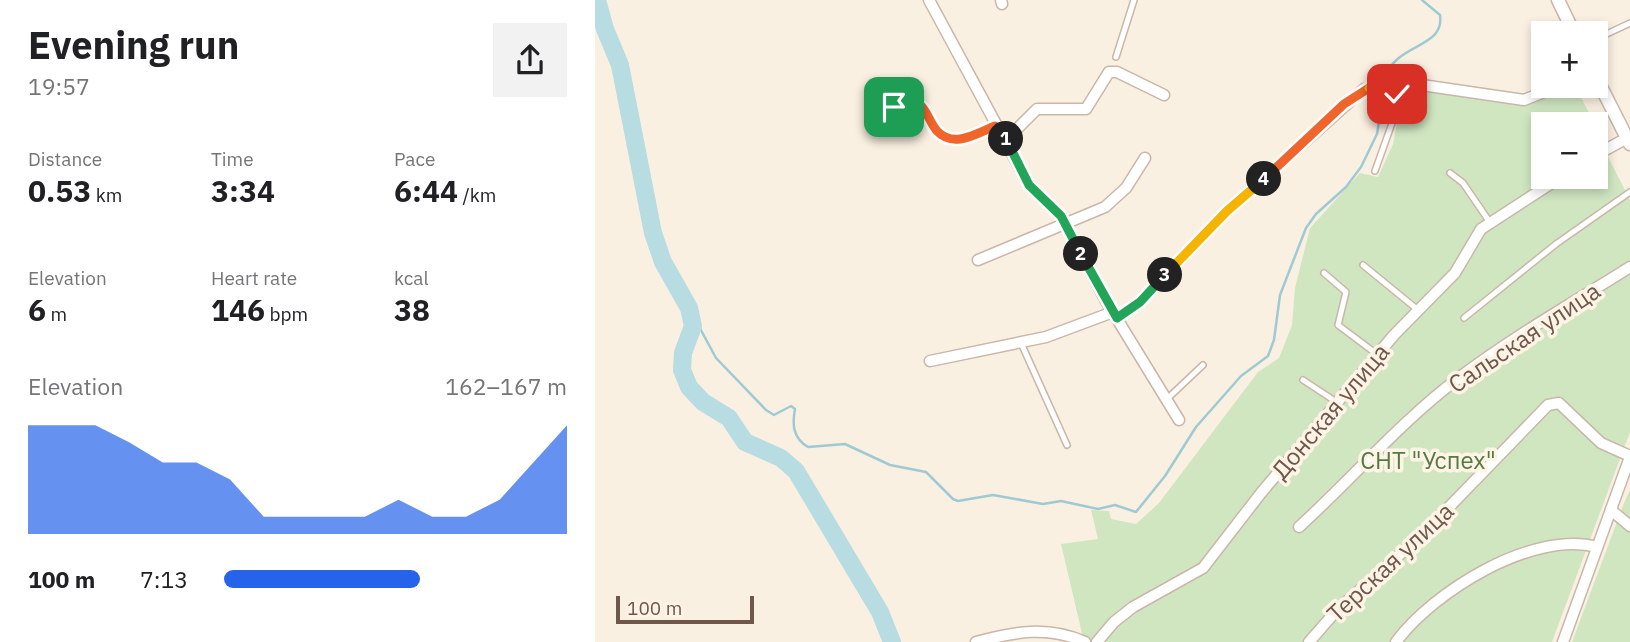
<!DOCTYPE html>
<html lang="en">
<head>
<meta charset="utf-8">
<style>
  body { margin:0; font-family:"IBM Plex Sans",sans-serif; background:#f2f2f2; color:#202124; height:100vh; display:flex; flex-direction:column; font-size:26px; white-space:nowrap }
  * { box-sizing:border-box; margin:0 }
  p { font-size:23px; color:#757577 }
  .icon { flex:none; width:38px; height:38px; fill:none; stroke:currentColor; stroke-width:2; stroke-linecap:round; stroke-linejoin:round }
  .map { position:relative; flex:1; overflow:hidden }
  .details { display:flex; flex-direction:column; background:#fff; width:595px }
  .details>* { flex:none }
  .fabs { position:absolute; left:936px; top:21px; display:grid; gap:14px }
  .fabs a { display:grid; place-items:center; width:77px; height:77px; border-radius:0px; background:#fff; box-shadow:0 4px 10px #0003; font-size:35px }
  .scale { position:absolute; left:21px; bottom:18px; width:138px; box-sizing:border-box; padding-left:7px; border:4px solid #6f574a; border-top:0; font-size:19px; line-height:24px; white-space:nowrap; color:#6f574a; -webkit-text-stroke:5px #fef4e6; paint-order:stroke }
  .pin { position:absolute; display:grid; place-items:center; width:60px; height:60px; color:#fff; margin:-30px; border-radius:14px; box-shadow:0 4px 10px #0006 }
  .km { position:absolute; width:35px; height:35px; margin:-18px; border-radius:50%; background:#222; color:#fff; font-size:19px; line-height:35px; text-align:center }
  .round { display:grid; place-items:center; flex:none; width:74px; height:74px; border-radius:0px; background:#f2f2f2 }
  .overview { display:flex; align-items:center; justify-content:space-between; height:119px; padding:0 28px }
  h1 { font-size:38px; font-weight:700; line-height:52px }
  .stats { display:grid; grid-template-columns:repeat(3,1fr); gap:10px; height:119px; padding:7px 28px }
  .stats div { display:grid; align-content:center }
  .stats b { font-size:30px; font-weight:700 }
  .stats small { font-size:19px; font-weight:400 }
  .stats p { font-size:19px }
  .chart { height:196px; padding:14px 28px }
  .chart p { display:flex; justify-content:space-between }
  .chart svg { width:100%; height:126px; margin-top:7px; fill:#2563eb; opacity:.7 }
  ul { padding:0 28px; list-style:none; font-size:23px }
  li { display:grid; grid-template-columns:112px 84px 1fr; align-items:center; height:52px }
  li i { height:18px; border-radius:9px; background:#2563eb }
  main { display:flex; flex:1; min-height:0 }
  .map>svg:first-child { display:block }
</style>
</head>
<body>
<main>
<section class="details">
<div class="overview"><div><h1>Evening run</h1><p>19:57</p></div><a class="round"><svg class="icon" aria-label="share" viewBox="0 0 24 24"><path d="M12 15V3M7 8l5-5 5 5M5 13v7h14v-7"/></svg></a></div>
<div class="stats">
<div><p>Distance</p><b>0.53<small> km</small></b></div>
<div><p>Time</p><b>3:34</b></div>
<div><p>Pace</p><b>6:44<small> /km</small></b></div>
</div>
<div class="stats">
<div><p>Elevation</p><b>6<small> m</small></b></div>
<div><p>Heart rate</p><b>146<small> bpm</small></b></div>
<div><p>kcal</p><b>38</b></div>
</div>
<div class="chart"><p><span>Elevation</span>162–167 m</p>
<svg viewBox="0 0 160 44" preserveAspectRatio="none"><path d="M0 44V6L10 6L20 6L30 12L40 19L50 19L60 25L70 38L80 38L90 38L100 38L110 32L120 38L130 38L140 32L150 19L160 6V44z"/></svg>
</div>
<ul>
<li><b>100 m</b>7:13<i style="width:57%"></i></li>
</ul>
</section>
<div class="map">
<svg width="1035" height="642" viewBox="0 0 1035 642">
  <rect width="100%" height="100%" fill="#faf0e1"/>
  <g fill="#d0e6c1">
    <path d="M970,86H980L1000,124H948V177H1001V126L1010,145L1008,147L1035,200V432L957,642H489L466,544L503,539L496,510L514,511L516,519L541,524L564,503L663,372L684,358L697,325L700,288L715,228L765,173L783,177L798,144L808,92L815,87L932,105Z"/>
    <path d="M1035,490V642H977L1029,503Z"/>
  </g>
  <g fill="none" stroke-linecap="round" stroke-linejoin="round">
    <g stroke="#9ecbd3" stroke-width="2.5">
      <path d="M790,78C801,42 850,49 845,15L827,0"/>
      <path d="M94,308L121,358L171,410L179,415L196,406L200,409C197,425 198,438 213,447L250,444L295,465L331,472L358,499L363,501L398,495L448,504L466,501L503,509L520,505L541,512L570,476L601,427L646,376L673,356L679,340L685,295L711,228L721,214L751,187L766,167L782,134L789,93"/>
    </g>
    <path stroke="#b7dce2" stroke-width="18" d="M2,0L10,29L25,65L58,233L68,262L94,308L98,326L88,353L87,370L94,387L108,402L134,418L150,442L186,458L201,471L285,612L297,642"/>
    <g stroke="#c9b7a9" stroke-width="8">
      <g id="service">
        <path d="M1001,39L1035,23"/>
        <path d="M521,57L539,0"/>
        <path d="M299,107L314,104L327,107C333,115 336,124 343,131C359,150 382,133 400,126"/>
        <path d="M780,171L801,112L802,84"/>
        <path d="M855,173L868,183L894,221"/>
        <path d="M768,265L823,310"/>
        <path d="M729,273L751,292L743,325L783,355"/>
        <path d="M869,318L961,244L1035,192"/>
        <path d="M426,343L472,445"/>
        <path d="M708,380L743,403"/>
        <path d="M572,399L608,365"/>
      </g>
    </g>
    <g stroke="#c9b7a9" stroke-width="13">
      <g id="minor">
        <path d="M334,0L434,185L466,216L511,301L584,420"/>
        <path d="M406,0L407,4"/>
        <path d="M410,136L423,128L442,109H491L514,72H522L569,95"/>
        <path d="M1001,155L1032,138"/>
        <path d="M383,260L510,207L531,188L550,158"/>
        <path d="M522,318L545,302L632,211L769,89L813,83L929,100L964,86"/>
        <path d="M335,361L451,337L518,312"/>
        <path d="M1016,510L1035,526"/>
        <path d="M704,527C758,478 806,421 865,377C919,336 978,303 1035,267"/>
        <path d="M381,642C419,632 452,625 490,642"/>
        <path d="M502,642L519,622L538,607L608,568L666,493L799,335L860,273L886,229L966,177"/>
        <path d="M714,642L742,610L828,534L953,405L964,403L1006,443L1035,456"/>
        <path d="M801,642C838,592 937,530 1002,547"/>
        <path d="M968,642L1035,457"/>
      </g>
    </g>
    <g stroke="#c9b7a9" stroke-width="15">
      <g id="tertiary">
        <path d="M963,0L979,33"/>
        <path d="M1001,77L1035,144"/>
      </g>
    </g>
    <use href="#service" stroke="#fff" stroke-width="5"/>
    <use href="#minor" stroke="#fff" stroke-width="10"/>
    <use href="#tertiary" stroke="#fff" stroke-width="12"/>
  </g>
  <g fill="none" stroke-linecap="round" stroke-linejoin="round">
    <g stroke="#fff" stroke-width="14">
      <path id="split-1" d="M299,107L314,104L327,107C333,114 336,124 342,131C359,149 382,133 400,126L411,139"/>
    </g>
    <g stroke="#fff" stroke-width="14">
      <path id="split-2" d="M411,139L434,185L466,216L486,254"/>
    </g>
    <g stroke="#fff" stroke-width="14">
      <path id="split-3" d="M486,254L522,318L545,302L570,275"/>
    </g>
    <g stroke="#fff" stroke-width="14">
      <path id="split-4" d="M570,275L632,211L669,179"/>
    </g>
    <g stroke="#fff" stroke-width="14">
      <path id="split-5" d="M669,179L749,104L774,88"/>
    </g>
    <g stroke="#fff" stroke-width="14">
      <path id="split-6" d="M774,88L802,84V94"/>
    </g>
    <use href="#split-1" stroke="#f0652b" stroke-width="9"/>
    <use href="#split-2" stroke="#22a559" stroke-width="9"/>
    <use href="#split-3" stroke="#22a559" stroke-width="9"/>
    <use href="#split-4" stroke="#f5b400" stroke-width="9"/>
    <use href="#split-5" stroke="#f0652b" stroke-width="9"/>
    <use href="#split-6" stroke="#f5b400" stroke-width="9"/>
  </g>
  <g text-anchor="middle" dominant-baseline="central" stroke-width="7" stroke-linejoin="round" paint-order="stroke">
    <g font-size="24" fill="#6f574a" stroke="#fef4e6">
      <text transform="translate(929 337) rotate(-34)">Сальская улица</text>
      <text transform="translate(735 411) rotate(-50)">Донская улица</text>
      <text transform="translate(795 562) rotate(-43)">Терская улица</text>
    </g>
    <g font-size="24" fill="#557a45" stroke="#fef4e6">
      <text x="833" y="460">СНТ "Успех"</text>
    </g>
  </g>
</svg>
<div class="fabs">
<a>+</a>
<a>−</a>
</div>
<div class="scale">100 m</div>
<div class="pin" style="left:299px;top:107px;background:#1e9e55"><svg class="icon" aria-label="arrive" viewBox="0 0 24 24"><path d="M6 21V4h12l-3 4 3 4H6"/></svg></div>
<div class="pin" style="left:802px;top:94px;background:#d93025"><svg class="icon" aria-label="check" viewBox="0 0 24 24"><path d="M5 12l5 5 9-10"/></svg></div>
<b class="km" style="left:411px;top:139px">1</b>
<b class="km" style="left:486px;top:254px">2</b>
<b class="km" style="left:570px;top:275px">3</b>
<b class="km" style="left:669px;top:179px">4</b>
</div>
</main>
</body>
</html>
